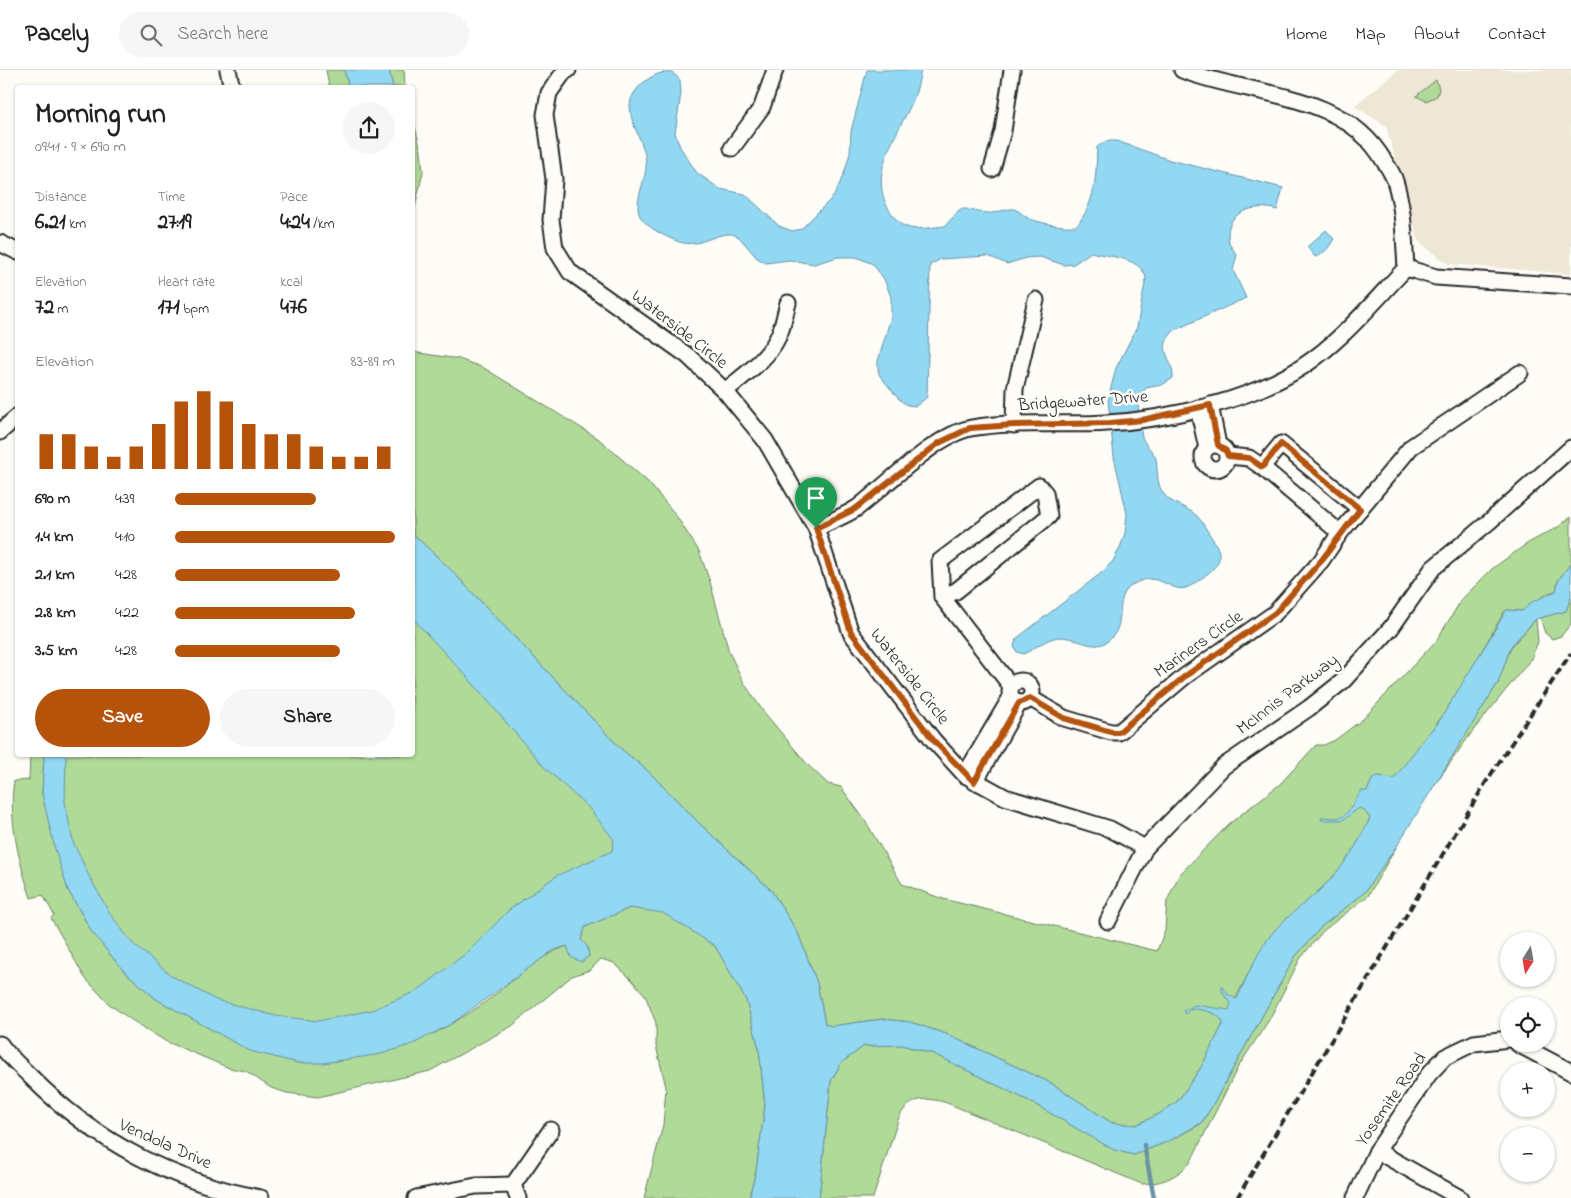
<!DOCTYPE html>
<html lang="en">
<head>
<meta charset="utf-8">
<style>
  body { margin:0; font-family:"Indie Flower",sans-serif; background:#f6f6f6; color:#202124; height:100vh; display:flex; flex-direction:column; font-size:19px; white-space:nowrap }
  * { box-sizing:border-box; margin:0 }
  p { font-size:16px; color:#757577 }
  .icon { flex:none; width:28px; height:28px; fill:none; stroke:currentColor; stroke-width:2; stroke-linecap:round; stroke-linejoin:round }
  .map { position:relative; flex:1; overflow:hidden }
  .details { position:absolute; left:15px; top:15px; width:400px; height:672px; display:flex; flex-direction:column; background:#fff; border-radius:5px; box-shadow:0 1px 4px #0004 }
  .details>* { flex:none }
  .needle { width:32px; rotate:191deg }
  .buttons { position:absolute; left:1500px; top:862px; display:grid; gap:10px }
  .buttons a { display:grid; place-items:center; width:55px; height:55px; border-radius:50%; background:#fff; box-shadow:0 1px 4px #0004; font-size:25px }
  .pin { position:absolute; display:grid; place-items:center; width:42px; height:42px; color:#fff; margin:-51px -21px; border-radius:50% 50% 50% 0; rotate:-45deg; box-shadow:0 0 5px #0007 }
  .pin .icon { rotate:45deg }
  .round { display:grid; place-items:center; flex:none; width:52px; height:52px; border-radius:26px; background:#f6f6f6 }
  .headline { display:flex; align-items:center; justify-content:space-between; height:85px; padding:0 20px }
  h1 { font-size:28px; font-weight:800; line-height:38px }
  .metrics { display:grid; grid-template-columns:repeat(3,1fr); gap:8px; height:85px; padding:5px 20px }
  .metrics div { display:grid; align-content:center }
  .metrics b { font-size:21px; font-weight:800 }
  .metrics small { font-size:14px; font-weight:400 }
  .metrics p { font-size:14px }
  .chart { height:140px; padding:10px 20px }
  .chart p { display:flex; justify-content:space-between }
  .chart svg { width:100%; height:90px; margin-top:5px; stroke:#b45309; stroke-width:6 }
  .cta { display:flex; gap:10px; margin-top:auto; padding:10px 20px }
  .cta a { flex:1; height:58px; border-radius:30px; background:#b45309; color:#fff; font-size:20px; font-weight:800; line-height:58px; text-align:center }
  .cta a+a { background:#f6f6f6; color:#202124 }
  ul { padding:0 20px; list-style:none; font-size:16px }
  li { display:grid; grid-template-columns:80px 60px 1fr; align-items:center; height:38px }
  li i { height:12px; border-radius:6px; background:#b45309 }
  header { display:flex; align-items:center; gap:30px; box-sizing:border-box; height:70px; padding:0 25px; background:#fff; border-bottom:1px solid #e0e0e0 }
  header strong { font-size:24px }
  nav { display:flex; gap:28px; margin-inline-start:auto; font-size:18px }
  .search { width:350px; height:45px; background:#f6f6f6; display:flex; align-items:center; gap:12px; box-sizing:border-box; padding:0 18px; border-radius:28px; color:#757577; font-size:19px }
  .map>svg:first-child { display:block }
</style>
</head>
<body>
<header>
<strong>Pacely</strong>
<div class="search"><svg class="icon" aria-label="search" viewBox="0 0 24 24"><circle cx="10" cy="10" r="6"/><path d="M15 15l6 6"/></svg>Search here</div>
<nav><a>Home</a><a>Map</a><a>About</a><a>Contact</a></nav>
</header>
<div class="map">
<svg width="1571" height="1128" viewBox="0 0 1571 1128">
  <rect width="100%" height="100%" fill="#fdfcf7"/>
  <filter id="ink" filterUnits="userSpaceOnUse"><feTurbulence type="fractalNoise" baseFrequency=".02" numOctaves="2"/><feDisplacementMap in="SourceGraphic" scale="10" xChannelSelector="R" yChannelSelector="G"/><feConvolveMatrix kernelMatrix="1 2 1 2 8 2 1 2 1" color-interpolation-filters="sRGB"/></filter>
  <g filter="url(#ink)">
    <path fill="#efe7d5" d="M1398,0H1571V204L1448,194L1419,172L1386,56L1354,36Z"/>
    <g fill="#b0da97" stroke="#6e8261">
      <path d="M326,0H344L349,17H329Z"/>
      <path d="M389,0H404L405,17H393Z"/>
      <path d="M1436,10L1439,19L1437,26L1426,31L1416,26Z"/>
      <path d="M413,49L421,81L423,102L413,146Z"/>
      <path d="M412,282L459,289L484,298L599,369L648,412L675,444L699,481L710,512L729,582L744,613L763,641L808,695L828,714L841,717L866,752L902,814L943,829L1157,881L1165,860L1167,831L1179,805L1229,754L1280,714L1316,675H1324L1335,670L1363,649L1436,571L1462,529L1493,498L1528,473L1558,457L1571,447V493L1558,511L1556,521L1548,523L1522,541L1507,540L1504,542L1453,632L1394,710L1379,706L1373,708L1367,721L1363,739L1370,748L1361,768L1347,791L1325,815L1274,862L1251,898L1202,996L1178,1031L1159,1044L1136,1055L1112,1053L1051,1013L946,964L910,952L883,949L831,956L825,954L817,913L798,863L771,820L700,754L647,700L620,678L450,499L413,464Z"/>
      <path d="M413,510L649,802L431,965C452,954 474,941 493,926C517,908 538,886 567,876L581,892L589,886L587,876L581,870V864L585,857L630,838L663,842L715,876L746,930L759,978L765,1036L756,1101L749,1128H644L663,1055L666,1017L656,976V953L645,925L631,909L614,893L601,889L590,900L572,906L512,956L430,1001L318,1027L287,1023L271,1018L246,1001L229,998L165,971L130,949L109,934L85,908L51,848L54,845L43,825L31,828C19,792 8,749 14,711L29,710L30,685H44L42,724L68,820L92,862L122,899L156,929L250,980L298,993L342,991L267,982L117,881L49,747L62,685H412Z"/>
      <path d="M1571,527V554L1561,566L1552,569L1545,563L1540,548L1566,541Z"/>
      <path d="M1536,549L1538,572L1531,589L1472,662L1433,717L1498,613L1511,577Z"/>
      <path d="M1398,774L1368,826L1323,861L1300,889L1269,950L1238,997L1190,1093C1175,1108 1163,1113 1142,1114L947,1033C927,1027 911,1026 899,1047L873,1128H819L831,1011L841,993L864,976L902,975L934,984L1029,1031L1115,1080L1134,1085L1169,1071L1201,1054L1211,1038L1295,887L1321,857L1364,823Z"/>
    </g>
    <g fill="#92d8f3" stroke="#6993a3">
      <path d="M344,0H389L393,17H349Z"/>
      <path d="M867,0H921C919,10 917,21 913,30C898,66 864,105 892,144C897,151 901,156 910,158C920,160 934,157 945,156C967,131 959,140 987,143C996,144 1006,138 1014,139C1021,141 1024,147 1030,149C1045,154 1061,157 1076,156C1096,133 1096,106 1097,77L1106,71H1117L1170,90L1283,118L1277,140C1256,133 1222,141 1229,172C1230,176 1234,181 1237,185L1233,200L1246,228L1175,260C1154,279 1174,288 1173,308L1162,315L1146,318L1138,329C1139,342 1139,355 1142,367C1145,376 1154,381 1156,389C1158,400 1156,413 1163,423C1171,435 1187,436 1197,446C1202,451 1206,459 1210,465C1224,485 1223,493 1202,508C1197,511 1192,516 1186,518C1172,522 1161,505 1143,510C1109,521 1128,548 1113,566C1097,586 1079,567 1060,567C1045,568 1036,579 1023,584L1017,582L1014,577L1016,569L1100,504L1113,491L1120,478L1125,463L1127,444L1114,387L1108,329L1116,298L1137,257L1146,208C1141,187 1109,187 1091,182L1074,194L1064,195L1040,187L1026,188L1007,194L988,186L941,189L930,195L927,327L916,336L907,335L900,330L880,306L878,300V291L891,247V227L884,209L873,194L856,187H838L814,194L789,190L766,193L757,188L739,167L732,164C711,163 698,181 674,170C664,166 645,156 640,146C633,131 647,109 646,94C646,73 630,57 630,36C630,19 654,0 672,2C674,4 678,8 680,10L681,23L675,63L680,77L697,103L720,119L745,124L779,156L792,161L801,159L834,126L844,104L850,83L851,61Z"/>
      <path d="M1326,160L1334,169C1328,179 1326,182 1315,187L1307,177Z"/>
      <path d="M413,464L450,499L620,678L647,700L700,754L771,820L798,863L817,913L825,954L831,956L883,949L910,952L946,964L1051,1013L1112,1053L1136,1055L1159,1044L1178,1031L1202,996L1223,954C1221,942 1201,939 1191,939L1185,944L1183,941L1195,935L1229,940L1231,933L1226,928L1221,918L1223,917L1228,925L1237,929C1247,906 1258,880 1274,861C1289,844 1309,831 1325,815C1345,795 1359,773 1370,748L1363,739L1359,738L1343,750H1321L1322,747C1328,747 1336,749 1342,747C1347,745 1358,727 1361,721H1367L1373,708L1379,706L1394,709L1426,666L1438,653L1499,553L1506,540L1522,541L1532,532L1556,521L1558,511L1571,493V527L1566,541L1536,549L1511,576L1498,613L1398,774L1364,823L1321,857L1295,887L1211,1038L1201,1053L1169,1071L1134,1085L1114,1080L1029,1031L934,984L902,975L864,976L841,993L831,1011L819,1128H749L756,1101L765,1036L759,978L746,930L715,876L663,843L630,838L585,857L581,870L587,876L589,886L581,892L571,887L567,876L554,880L451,954L413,974L381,984L323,993H298L250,981L156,929L122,899L92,862L68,820L55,779L42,724L44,685H66L65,732L73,772L89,806L109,842L132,873L172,906L216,930L276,946L318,951L372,940L417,921L469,881L509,840L556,806L612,781L614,770L589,738L545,698L470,610L413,549Z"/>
    </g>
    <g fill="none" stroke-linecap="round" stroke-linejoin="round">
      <path stroke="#6993a3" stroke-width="4.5" d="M1144,1075L1154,1128"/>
      <g stroke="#2b2b2b" stroke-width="19">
        <g id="minor">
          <path d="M228,0L232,18"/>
          <path d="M568,0L564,2L549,23L545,45L554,109L551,150L555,178L570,202L688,286L725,321L765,370L816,458L851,563L934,671L965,705L1005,727L1110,759L1145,778"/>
          <path d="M1182,0C1250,27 1343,20 1384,91C1388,97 1393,104 1395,111C1404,139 1404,169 1406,198"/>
          <path d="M732,78L762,37L775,0"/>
          <path d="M992,99L1003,61L1012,0"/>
          <path d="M0,173L18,182"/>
          <path d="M1406,198L1436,207L1571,216"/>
          <path d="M725,321C744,305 767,290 778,267C783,257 785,244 788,233"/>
          <path d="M1210,335L1218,375"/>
          <path d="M1198,338L1207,378"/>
          <path d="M1014,355L1015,319L1036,230"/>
          <path d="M0,362L18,346"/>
          <circle cx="1215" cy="387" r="12"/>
          <path d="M1228,386L1249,388L1262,397L1340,463"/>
          <path d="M1262,397L1281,374L1360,439"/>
          <path d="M816,458C829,452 845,446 857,438C887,415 935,365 971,358C1015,350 1063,356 1107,353C1167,350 1251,330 1302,297C1342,271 1373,232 1406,198"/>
          <path d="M942,527L956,521L1049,446L1045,423L1039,416L940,491L942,527L1011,616"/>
          <circle cx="1021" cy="622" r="11"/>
          <path d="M1030,628L1064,648L1111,662H1119L1184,607L1275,543L1321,491L1340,463L1411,377L1520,303"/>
          <path d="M965,705L1011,627"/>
          <path d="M975,712L1019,633"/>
          <path d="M1108,851L1145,778L1224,696L1309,638L1343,611L1391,558L1433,498L1490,451L1571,378"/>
          <path d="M0,974C8,986 21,997 31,1007C93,1070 174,1113 261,1128"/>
          <path d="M1518,974L1571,1002"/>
          <path d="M1377,1081L1460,1128"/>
          <path d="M416,1128L476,1116L513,1115"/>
          <path d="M518,1128L513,1115L551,1060"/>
          <path d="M1355,1128L1377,1081L1429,1004L1445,987L1474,973L1509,969"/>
        </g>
      </g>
      <use href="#minor" stroke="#fdfcf7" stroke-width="15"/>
      <path stroke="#2b2b2b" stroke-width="4" stroke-dasharray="8 4" stroke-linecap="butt" d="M1237,1128L1486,712L1571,583"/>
    </g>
  </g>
  <g fill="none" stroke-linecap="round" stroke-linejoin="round" filter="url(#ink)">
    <g stroke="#fff" stroke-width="10">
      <path id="route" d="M1210,335L1218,375L1226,381L1228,386L1249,388L1262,397L1281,374L1360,439L1321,491L1275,543L1184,607L1119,662H1111L1064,648L1030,628L1019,633L974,712L934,671L851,562L816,458L855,439L939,373L970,358L1014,355L1110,353L1142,350Z"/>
    </g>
    <use href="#route" stroke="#b45309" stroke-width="6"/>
  </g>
  <g text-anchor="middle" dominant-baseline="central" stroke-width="5" stroke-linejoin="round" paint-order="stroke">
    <g font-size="18" fill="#2b2b2b" stroke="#fdfcf7">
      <text transform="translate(679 260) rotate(38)">Waterside Circle</text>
      <text transform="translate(1083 332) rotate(-4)">Bridgewater Drive</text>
      <text transform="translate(1199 575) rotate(-35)">Mariners Circle</text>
      <text transform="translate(909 607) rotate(52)">Waterside Circle</text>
      <text transform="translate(1288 625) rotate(-37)">McInnis Parkway</text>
      <text transform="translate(1392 1030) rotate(-55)">Yosemite Road</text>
      <text transform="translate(165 1075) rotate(24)">Vendola Drive</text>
    </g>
  </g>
</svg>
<div class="buttons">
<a><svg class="needle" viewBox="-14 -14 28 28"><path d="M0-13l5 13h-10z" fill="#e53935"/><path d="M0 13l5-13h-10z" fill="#757577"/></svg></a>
<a><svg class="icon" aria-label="locate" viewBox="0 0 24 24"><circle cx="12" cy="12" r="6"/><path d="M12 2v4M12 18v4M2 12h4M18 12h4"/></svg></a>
<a>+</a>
<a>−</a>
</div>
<div class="pin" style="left:816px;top:458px;background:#1e9e55"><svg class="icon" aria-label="arrive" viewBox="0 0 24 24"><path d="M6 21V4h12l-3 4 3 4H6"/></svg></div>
<section class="details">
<div class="headline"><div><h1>Morning run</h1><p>09:41 · 9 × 690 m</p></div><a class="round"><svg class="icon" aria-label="share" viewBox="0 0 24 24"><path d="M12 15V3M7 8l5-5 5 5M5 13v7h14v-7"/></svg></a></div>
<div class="metrics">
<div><p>Distance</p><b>6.21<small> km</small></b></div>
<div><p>Time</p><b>27:19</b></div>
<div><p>Pace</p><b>4:24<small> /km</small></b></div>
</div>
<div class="metrics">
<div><p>Elevation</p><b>72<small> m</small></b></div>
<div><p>Heart rate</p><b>171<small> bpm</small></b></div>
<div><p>kcal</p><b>476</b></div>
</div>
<div class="chart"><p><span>Elevation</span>83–89 m</p>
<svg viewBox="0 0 160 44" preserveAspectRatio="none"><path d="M5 44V27M15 44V27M25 44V33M35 44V38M45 44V33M55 44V22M65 44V11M75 44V6M85 44V11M95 44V22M105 44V27M115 44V27M125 44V33M135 44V38M145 44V38M155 44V33"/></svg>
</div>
<ul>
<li><b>690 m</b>4:39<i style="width:64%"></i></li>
<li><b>1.4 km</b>4:10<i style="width:100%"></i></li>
<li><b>2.1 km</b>4:28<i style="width:75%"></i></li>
<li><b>2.8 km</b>4:22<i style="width:82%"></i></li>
<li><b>3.5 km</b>4:28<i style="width:75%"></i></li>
</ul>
<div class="cta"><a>Save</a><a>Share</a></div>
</section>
</div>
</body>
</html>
